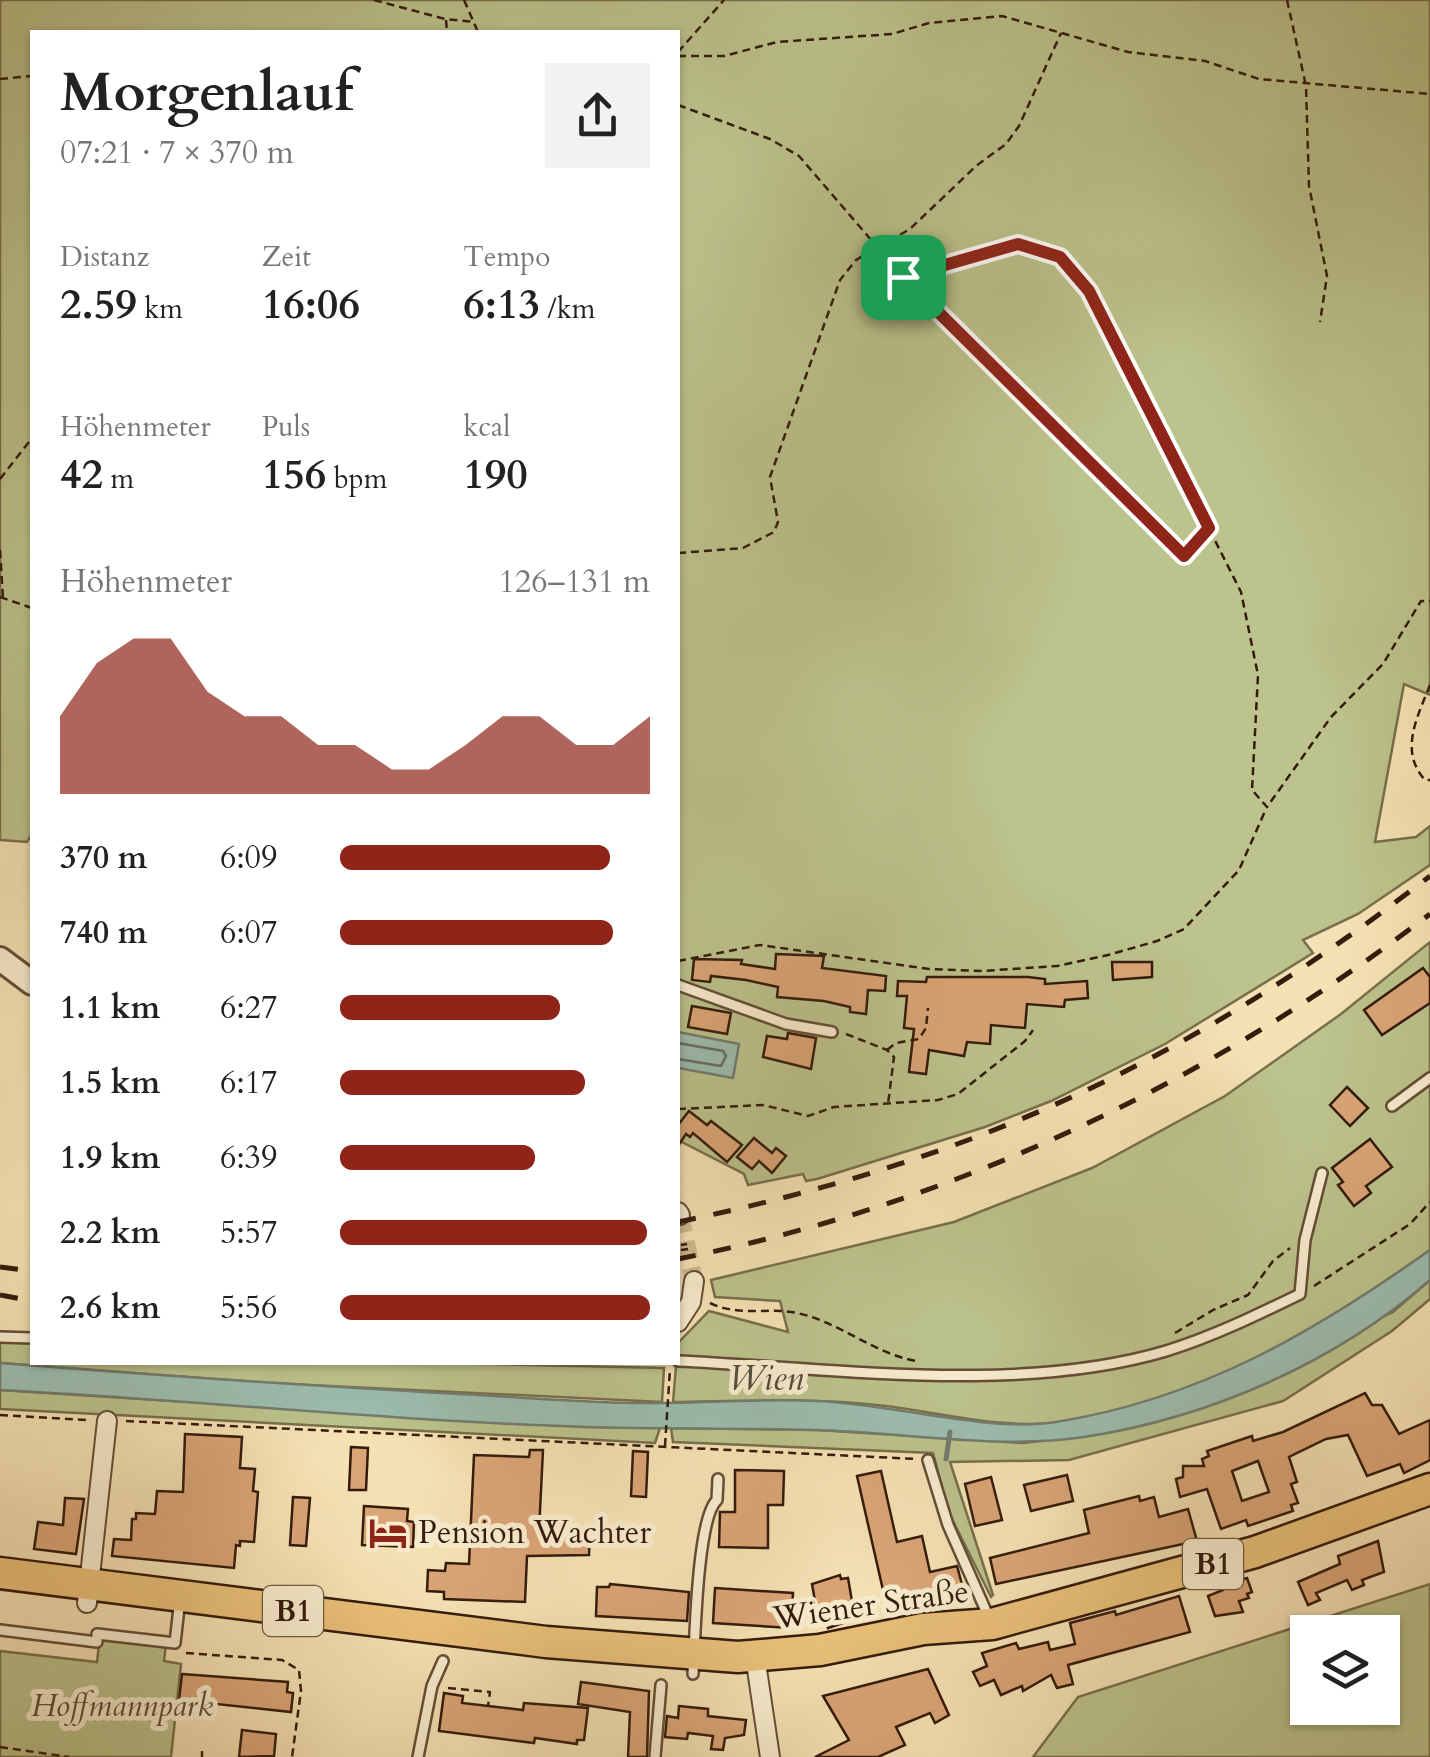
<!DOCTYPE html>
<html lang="de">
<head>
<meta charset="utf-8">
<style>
  body { margin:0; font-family:Cardo,serif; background:#f2f2f2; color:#222; height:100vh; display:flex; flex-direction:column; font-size:38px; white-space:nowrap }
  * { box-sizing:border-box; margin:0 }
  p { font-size:32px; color:#767676 }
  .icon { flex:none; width:55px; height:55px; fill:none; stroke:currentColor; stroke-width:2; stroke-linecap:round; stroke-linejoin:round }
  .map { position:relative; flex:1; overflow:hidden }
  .details { position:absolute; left:30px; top:30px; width:650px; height:1335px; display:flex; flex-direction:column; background:#fff; border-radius:0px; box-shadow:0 2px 8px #0004 }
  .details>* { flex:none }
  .controls { position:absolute; left:1290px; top:1615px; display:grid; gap:20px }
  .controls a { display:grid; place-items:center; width:110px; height:110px; border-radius:0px; background:#fff; box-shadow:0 2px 8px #0004; font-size:50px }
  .pin { position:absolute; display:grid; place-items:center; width:85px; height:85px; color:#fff; margin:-42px; border-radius:20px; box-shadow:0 5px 15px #0006 }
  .round { display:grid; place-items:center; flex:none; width:105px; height:105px; border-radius:0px; background:#f2f2f2 }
  .summary { display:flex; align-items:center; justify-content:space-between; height:170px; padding:0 30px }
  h1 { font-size:55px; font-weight:600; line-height:75px }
  .figures { display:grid; grid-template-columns:repeat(3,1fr); gap:15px; height:170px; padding:10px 30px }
  .figures div { display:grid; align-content:center }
  .figures b { font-size:42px; font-weight:600 }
  .figures small { font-size:28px; font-weight:400 }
  .figures p { font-size:28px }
  .chart { height:280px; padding:20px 30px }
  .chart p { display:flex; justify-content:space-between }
  .chart svg { width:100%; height:180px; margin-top:10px; fill:#8f2418; opacity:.7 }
  ul { padding:0 30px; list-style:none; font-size:32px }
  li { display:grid; grid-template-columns:160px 120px 1fr; align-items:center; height:75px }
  li i { height:25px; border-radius:12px; background:#8f2418 }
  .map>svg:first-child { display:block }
</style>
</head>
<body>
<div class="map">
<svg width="1430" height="1757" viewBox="0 0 1430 1757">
  <rect width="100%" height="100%" fill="#f5e2b4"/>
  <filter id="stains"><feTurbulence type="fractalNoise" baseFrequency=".002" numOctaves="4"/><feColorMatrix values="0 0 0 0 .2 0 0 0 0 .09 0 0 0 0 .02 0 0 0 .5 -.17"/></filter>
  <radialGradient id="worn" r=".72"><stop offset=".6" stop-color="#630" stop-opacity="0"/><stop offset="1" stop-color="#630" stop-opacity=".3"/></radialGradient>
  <g fill="#bcc38c" stroke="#786f4c" stroke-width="2.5" fill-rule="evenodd">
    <path d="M0,0H1430V695L1404,684L1375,842L1416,837L1430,826V865L1358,914L1303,940L1313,953L1165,1044L1051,1101L985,1127L817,1179L806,1181L803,1174L748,1185L744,1174L678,1140V32H32V834L27,842L0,840Z"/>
    <path d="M1430,942V1250C1318,1330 1193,1408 1053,1423C997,1428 941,1413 886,1406C816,1397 744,1401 673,1402L678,1343L709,1311L788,1332L780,1301L715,1297L711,1280L954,1222L1092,1168L1225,1096L1341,1014Z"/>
    <path d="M1430,1280V1299L1392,1331L1283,1401L1069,1460L950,1462L993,1595L991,1597L949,1513L933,1453L673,1442L671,1428L818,1430L1022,1443L1087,1436L1168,1418L1393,1312Z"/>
    <path d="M0,1342L32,1343V1362H395L664,1368L662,1402L268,1383L0,1363Z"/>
    <path d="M0,1390L585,1427L660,1428L655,1443L0,1409Z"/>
    <path d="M1430,1584V1757H1033L1078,1697ZM1308,1632H1382V1708H1308Z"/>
    <path d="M100,1637L166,1645L164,1661L181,1664L171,1757H0V1651L97,1662Z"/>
  </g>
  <g fill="#9cbdaf" stroke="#727c6e" stroke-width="2.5">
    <path d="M678,1032L739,1044L733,1078L678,1068Z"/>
    <path d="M1430,1250V1280C1335,1363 1209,1418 1084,1437C994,1450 904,1432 814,1430C738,1428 663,1429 587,1427C391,1421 196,1400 0,1390V1363C153,1375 307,1386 460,1394C518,1397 576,1402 634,1403C694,1404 755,1398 816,1401C889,1403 987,1433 1056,1422C1200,1399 1313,1333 1430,1250Z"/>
  </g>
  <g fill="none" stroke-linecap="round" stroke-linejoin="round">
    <path stroke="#686c5e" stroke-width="2.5" d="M678,1043L723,1051L726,1056L721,1066L678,1059"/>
    <path stroke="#727c6e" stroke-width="5" d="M946,1459L950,1432"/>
  </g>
  <g fill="#daa576" stroke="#341b0c" stroke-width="2.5" fill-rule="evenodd">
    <path d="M776,954L824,956L822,968L886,976L885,991L868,990L866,1014L850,1012V1007L824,1001L777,997L778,987L746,980L711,976L710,982L692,980L694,959L742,960L741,964L775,969Z"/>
    <path d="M1112,962H1152V977L1113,980Z"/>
    <path d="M1423,968L1430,977V1003L1382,1035L1364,1010Z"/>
    <path d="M927,977H1028L1045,979V984L1087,981L1088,998L1065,1000L1064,1007L1027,1004L1025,1028L991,1025L990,1044L967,1042L964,1056L929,1050L926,1074L909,1072L914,1029L904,1028L907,996H897L898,981L926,982Z"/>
    <path d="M692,1006L731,1013L727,1034L688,1027Z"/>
    <path d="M788,1033L816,1038L811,1069L763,1057L767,1036L787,1039Z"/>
    <path d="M1347,1087L1368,1108L1350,1126L1330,1105Z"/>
    <path d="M689,1111L707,1125L711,1121L742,1145L727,1162L693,1133L690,1137L686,1134L678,1146V1125Z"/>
    <path d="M754,1138L772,1153L776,1148L786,1156L772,1173L759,1161L752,1169L737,1157Z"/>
    <path d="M1370,1139L1392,1167L1366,1186L1371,1193L1354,1206L1338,1185L1343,1182L1332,1168Z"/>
    <path d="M1365,1393L1372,1405H1382L1399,1434L1430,1420V1460L1404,1473L1400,1464L1367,1476L1348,1435L1326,1439L1289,1457L1297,1482L1291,1484L1298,1503L1291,1505L1293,1511L1248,1526L1246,1520L1221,1529L1207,1489L1180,1497L1176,1479L1183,1477V1466H1204L1202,1459L1209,1456L1207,1451L1252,1436L1253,1441L1283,1432ZM1258,1461L1269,1492L1242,1501L1232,1471Z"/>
    <path d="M185,1434L242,1437L240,1468L255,1469L253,1491L258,1492L254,1542L240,1541V1546L236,1545L234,1568L112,1556L114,1539L131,1540L132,1519H136V1513L155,1514L157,1491L183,1492Z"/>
    <path d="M351,1447L368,1448L366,1490H349Z"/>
    <path d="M530,1450H543L539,1531L590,1529L589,1555L527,1556L525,1602L444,1599V1592L427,1591L428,1570L445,1571L446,1563L469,1564L474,1455L529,1457Z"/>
    <path d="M633,1451L648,1452L646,1497L631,1496Z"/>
    <path d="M735,1470L784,1471L783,1505H768V1548L719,1547L720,1512H735Z"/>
    <path d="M881,1471L897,1542L922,1536L930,1572L957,1566L964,1592L952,1595L953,1599L939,1603L938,1598L888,1612L857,1476Z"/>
    <path d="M1067,1475L1073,1501L1031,1511L1024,1485Z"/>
    <path d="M991,1477L1002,1520L975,1526L965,1484Z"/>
    <path d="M1139,1496L1140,1501L1154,1497L1159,1517L1188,1509L1197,1541L996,1584L990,1558L1089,1533L1084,1510Z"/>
    <path d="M293,1497L310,1498L306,1546L290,1545Z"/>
    <path d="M65,1498L84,1499L76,1554L34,1549L38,1522L63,1525Z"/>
    <path d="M364,1506L408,1509L407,1521L414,1522L413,1547L362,1545Z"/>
    <path d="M1378,1541L1384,1572L1362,1580L1364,1585L1352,1590L1347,1580L1316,1593L1320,1600L1308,1605L1298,1582L1340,1564L1338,1556Z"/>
    <path d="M840,1575L841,1579L848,1578L855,1619L828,1628L827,1623L819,1624L812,1584Z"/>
    <path d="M1247,1578L1252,1592L1247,1594L1249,1598L1239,1601L1243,1612L1215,1616L1208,1596L1223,1590L1222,1585Z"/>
    <path d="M610,1584L689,1592L687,1621L596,1616L597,1587H609Z"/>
    <path d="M715,1588L793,1593L791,1628L713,1623Z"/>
    <path d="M1179,1596L1190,1632L1068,1665L1073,1684L1057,1688L1051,1675L1023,1691L1022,1686L1001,1695L994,1680L980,1686L973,1672L987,1666L982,1653L1016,1643L1019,1649L1048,1642L1050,1650L1075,1644L1070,1623L1115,1611L1116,1615Z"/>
    <path d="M928,1669L949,1715L935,1723L930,1713L896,1727L905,1745L878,1757H815L849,1740L823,1696Z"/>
    <path d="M182,1674L288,1682L287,1692L293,1693L291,1712L179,1700Z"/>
    <path d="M581,1682L649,1691L647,1757H628L630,1712L578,1704Z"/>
    <path d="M444,1693L463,1696L462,1703L523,1710L524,1703L588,1708L584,1740H577V1744L535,1738L534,1743L439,1731Z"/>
    <path d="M679,1706L708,1709V1716L746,1720L744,1735L725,1738L723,1750L711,1749L713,1736L688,1733L687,1739L665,1737L667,1716L678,1718Z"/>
    <path d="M242,1730L276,1734L274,1756L239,1757Z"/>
  </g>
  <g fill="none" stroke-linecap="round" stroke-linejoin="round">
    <path stroke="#ceba92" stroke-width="18" stroke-dasharray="18 9" stroke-linecap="butt" d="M680,1215L694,1281"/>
    <g stroke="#644d36" stroke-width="14">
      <g id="service">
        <path d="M678,985L786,1024L832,1032"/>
        <path d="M1392,1106L1430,1078"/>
        <path d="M0,1337L32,1338"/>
        <path d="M678,1361C831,1368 1018,1395 1166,1351C1212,1337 1257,1315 1300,1294L1305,1240L1322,1173"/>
        <path d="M928,1460L948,1525L990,1620"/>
        <path d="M0,1630L97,1642V1634L175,1643L180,1599"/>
        <path d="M693,1674C695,1641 697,1518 717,1500L718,1479"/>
        <path d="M418,1757L432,1686L443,1661"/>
        <path d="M655,1757L661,1685"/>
      </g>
    </g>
    <g stroke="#644d36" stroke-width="22">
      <g id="minor">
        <path d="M678,1212L680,1215"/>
        <path d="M678,1322L691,1302L694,1281"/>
        <path d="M87,1603L107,1421"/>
        <path d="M755,1656L770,1757"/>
      </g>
    </g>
    <g stroke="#644d36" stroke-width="28">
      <path id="tertiary" d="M0,959L32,983"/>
    </g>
    <g stroke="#341b0c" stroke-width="35">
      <path id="primary" d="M0,1573L546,1642L738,1657L820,1650L923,1629L992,1624L1255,1552L1430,1489"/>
    </g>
    <g stroke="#341b0c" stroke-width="2.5" stroke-dasharray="8 5" stroke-linecap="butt">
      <path d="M374,0L445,19L475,22"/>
      <path d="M464,0L478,32"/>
      <path d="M1287,0L1306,86L1309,186L1327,276L1320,322"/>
      <path d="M446,20L447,32"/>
      <path d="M678,52L724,0"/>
      <path d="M678,56H724L777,42L892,34L929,23L1002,16L1128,52L1205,61L1259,79L1430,94"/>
      <path d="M0,79L32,76"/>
      <path d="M678,105L770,139L799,156L903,277L1019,244L1061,257L1089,291L1241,592L1258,675L1252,790L1267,807L1331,717L1383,664L1421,601H1430"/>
      <path d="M904,278L1184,556L1209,529"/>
      <path d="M0,479L32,438"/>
      <path d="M0,550L3,599"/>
      <path d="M678,553L743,548L774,532L778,522L770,477L840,280L856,260L910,229L976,166L1006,144L1019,126L1061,33"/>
      <path d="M0,597L32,608"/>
      <path d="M1430,685C1417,718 1399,751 1425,780H1430"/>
      <path d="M678,961L760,945L929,969L982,971L1057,966L1108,955L1157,941L1184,929L1239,870L1266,809"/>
      <path d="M846,1034L887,1050L894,1057L888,1104"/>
      <path d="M887,1050L896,1043L919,1039L926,1028L928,1008"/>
      <path d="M678,1109L763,1105L808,1116L834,1107L938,1100L958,1094L1025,1041L1033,1030"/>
      <path d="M681,1245L687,1244"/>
      <path d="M681,1250L688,1249"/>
      <path d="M1314,1286L1410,1224L1430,1202"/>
      <path d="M710,1303C739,1317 768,1307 797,1313C840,1322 872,1353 916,1361"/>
      <path d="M1175,1333L1213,1310L1248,1295L1273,1261L1290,1248"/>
      <path d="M0,1415L88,1420"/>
      <path d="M126,1421L917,1459"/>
      <path d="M665,1446L670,1369"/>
      <path d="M186,1653L282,1660L299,1670L301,1691L292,1757"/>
      <path d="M448,1688L490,1692L488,1706"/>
      <path d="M0,1747L69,1757"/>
      <path d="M202,1757V1751"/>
    </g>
    <use href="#service" stroke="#f8ecce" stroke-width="9"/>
    <use href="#minor" stroke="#f8ecce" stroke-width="18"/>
    <use href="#tertiary" stroke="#f8ecce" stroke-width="22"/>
    <use href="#primary" stroke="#eac17a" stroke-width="30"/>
    <g stroke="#341b0c" stroke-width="5" stroke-dasharray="18 18" stroke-linecap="butt">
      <path d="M678,1222C973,1161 1191,1061 1430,876"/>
      <path d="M678,1259C954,1204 1207,1084 1430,914"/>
      <path d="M0,1267L32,1271"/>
      <path d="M0,1295L32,1301"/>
    </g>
  </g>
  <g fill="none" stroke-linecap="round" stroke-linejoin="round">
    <g stroke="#fff" stroke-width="20">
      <path id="route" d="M1018,244L1060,257L1089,291L1209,528L1184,556L903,277Z"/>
    </g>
    <use href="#route" stroke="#8f2418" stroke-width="12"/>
  </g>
  <defs>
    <g id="hotel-bare" transform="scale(3)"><path d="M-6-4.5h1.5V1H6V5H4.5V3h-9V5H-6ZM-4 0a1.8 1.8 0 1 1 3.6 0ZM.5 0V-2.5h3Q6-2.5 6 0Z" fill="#8f2418" stroke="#f8ecce" stroke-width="2.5" paint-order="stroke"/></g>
  </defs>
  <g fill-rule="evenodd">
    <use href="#hotel-bare" x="388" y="1533"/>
  </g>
  <g text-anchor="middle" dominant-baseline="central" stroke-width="10" stroke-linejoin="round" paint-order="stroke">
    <g fill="#f8ecce" stroke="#6f5a46" stroke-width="2.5">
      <rect x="1183" y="1539" width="60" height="50" rx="8"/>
      <rect x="263" y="1586" width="60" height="50" rx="8"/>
    </g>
    <g font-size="30" font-weight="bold" fill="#341b0c">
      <text x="1213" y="1564">B1</text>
      <text x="293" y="1611">B1</text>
    </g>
    <g font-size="32" fill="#341b0c" stroke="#f8ecce" text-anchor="start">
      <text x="418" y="1533">Pension Wachter</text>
    </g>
    <g font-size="32" fill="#341b0c" stroke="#f8ecce">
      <text transform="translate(871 1605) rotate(-8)">Wiener Straße</text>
    </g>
    <g font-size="32" font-style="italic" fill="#5d4d32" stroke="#f8ecce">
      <text x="122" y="1706">Hoffmannpark</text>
    </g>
    <g font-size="35" font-style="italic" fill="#534c3d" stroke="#f8ecce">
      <text x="766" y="1379">Wien</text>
    </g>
  </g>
  <rect width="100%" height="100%" filter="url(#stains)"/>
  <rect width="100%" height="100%" fill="url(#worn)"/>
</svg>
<div class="controls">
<a><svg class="icon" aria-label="layers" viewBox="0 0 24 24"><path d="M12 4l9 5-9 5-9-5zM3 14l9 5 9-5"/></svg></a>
</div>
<div class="pin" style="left:903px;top:277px;background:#1e9e55"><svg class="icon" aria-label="arrive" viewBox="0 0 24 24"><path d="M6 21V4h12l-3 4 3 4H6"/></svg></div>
<section class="details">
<div class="summary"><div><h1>Morgenlauf</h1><p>07:21 · 7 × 370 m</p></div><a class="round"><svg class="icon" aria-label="share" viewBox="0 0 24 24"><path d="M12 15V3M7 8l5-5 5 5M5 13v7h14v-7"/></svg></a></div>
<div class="figures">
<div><p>Distanz</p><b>2.59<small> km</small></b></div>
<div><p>Zeit</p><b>16:06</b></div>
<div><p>Tempo</p><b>6:13<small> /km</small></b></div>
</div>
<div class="figures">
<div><p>Höhenmeter</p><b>42<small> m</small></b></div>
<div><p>Puls</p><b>156<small> bpm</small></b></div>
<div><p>kcal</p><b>190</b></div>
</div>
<div class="chart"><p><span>Höhenmeter</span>126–131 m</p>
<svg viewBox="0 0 160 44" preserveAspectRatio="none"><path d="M0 44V25L10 12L20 6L30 6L40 19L50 25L60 25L70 32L80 32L90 38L100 38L110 32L120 25L130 25L140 32L150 32L160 25V44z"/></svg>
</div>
<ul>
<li><b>370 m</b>6:09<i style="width:87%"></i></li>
<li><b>740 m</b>6:07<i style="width:88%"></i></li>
<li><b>1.1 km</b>6:27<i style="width:71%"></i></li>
<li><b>1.5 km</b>6:17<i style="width:79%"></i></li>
<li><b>1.9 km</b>6:39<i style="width:63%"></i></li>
<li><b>2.2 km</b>5:57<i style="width:99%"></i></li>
<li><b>2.6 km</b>5:56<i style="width:100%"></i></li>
</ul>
</section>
</div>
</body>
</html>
